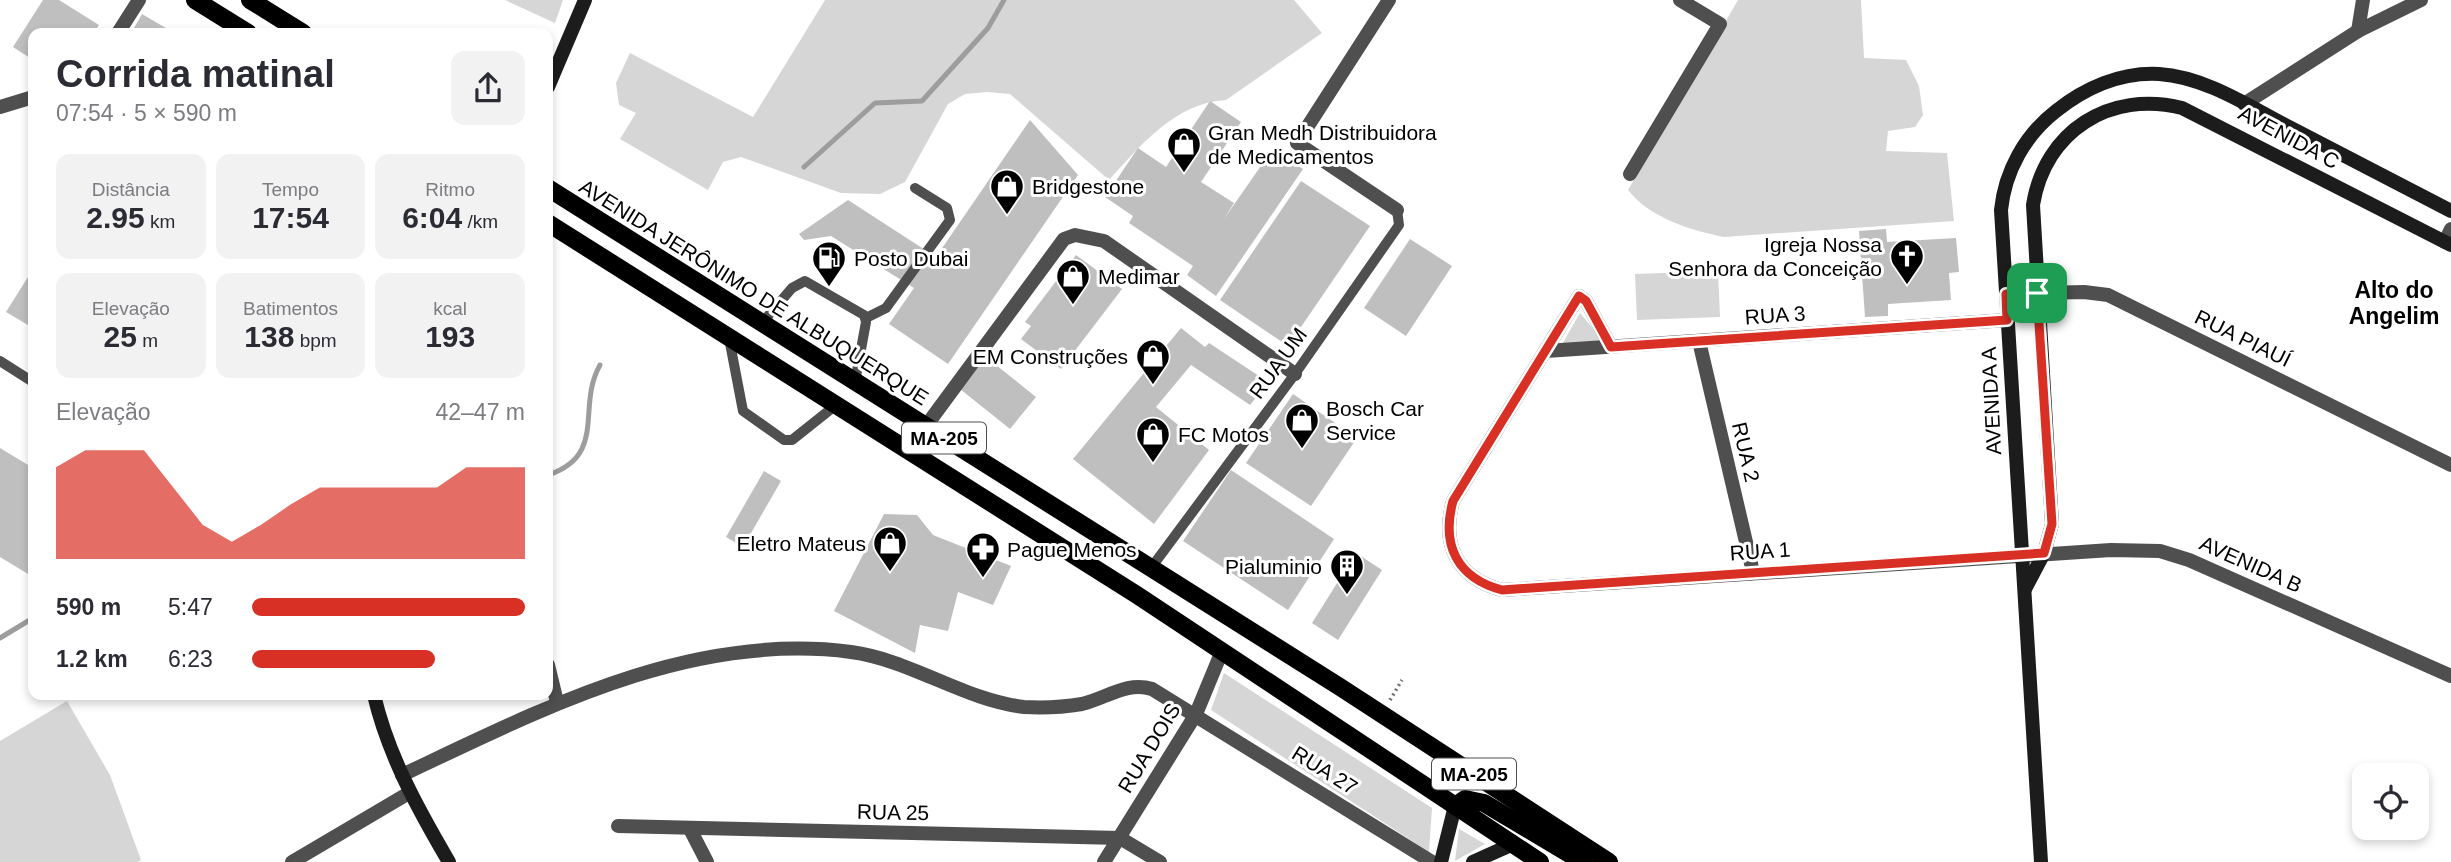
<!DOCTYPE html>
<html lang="pt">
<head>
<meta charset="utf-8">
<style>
  body { margin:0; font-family:Helvetica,sans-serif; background:#f2f2f3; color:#2b2b33; height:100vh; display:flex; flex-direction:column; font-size:26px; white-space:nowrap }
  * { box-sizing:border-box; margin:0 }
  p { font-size:23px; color:#7c7c81 }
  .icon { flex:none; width:38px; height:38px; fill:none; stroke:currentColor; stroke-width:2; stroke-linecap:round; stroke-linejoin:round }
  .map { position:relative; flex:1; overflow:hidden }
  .details { position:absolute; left:28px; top:28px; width:525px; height:672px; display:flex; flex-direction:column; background:#fff; border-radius:14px; box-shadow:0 4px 10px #0003 }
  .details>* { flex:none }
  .tools { position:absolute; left:2352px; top:763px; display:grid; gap:14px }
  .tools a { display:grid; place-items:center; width:77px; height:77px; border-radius:14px; background:#fff; box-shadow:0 4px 10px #0003; font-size:35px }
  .pin { position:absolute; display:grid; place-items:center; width:60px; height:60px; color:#fff; margin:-30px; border-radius:14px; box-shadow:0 4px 10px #0006 }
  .round { display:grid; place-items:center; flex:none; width:74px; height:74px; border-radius:14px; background:#f2f2f3 }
  .summary { display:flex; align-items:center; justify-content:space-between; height:119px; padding:0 28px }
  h1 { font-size:38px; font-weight:700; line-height:52px }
  .metrics { display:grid; grid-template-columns:repeat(3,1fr); gap:10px; height:119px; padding:7px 28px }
  .metrics div { display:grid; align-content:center; border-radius:14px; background:#f2f2f3; text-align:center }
  .metrics b { font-size:30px; font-weight:700 }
  .metrics small { font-size:19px; font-weight:400 }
  .metrics p { font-size:19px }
  .chart { height:196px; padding:14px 28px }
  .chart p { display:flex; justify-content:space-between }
  .chart svg { width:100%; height:126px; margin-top:7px; fill:#d93025; opacity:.7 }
  ul { padding:0 28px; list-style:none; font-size:23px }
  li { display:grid; grid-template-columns:112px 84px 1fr; align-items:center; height:52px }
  li i { height:18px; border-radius:9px; background:#d93025 }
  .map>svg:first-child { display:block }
</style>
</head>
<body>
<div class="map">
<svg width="2451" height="862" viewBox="0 0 2451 862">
  <rect width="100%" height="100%" fill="#fff"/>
  <g fill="#d6d6d6">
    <path d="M505,0H563L555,23Z"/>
    <path d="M825,0H1294L1322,33L1226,100C1175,103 1141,145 1109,180L1010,94L987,92L965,94L948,104L905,182L880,194L841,193L741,157L723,162L708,190L620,139L636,113L619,105L616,83L630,53L753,117Z"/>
    <path d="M1738,0H1861L1864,58L1906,60L1919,86L1923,115L1915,127L1888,131L1886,151L1947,153L1954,221L1724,237C1690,230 1650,218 1628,190Z"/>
    <path d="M1718,271L1720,317L1637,320L1635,274Z"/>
    <path d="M1580,313L1606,344L1561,346Z"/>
    <path d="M1224,673L1432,808L1429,852L1211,710Z"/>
    <path d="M67,701L110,775L141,860L137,862H0V741Z"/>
    <path d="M1459,829L1485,844L1455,861Z"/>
  </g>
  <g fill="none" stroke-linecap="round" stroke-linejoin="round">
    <g stroke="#9d9d9d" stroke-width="5">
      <path d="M804,167L875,103L922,101L988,28L1004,0"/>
      <path d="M548,475C608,455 576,407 600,365"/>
      <path d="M0,638L33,618"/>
    </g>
  </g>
  <g fill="#bfbfbf">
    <path d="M43,0H59L99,25L94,33H33V60L13,47Z"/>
    <path d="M142,14L171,31L169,33H131Z"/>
    <path d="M1210,101L1241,122L1201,182L1234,203L1224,219L1272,150L1303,169L1216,296L1187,275L1193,266L1129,223L1133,216L1105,197L1138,148L1166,167Z"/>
    <path d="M1030,120L1078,175L948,364L889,324L914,288L831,236L804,240L799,234L848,200L936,257Z"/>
    <path d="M1301,181L1370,226L1288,346L1220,300Z"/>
    <path d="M1886,229L1887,242L1956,238L1959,272L1949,273L1951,300L1888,304V316L1865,317L1859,231Z"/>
    <path d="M1410,239L1452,266L1406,336L1364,308Z"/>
    <path d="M1076,255L1122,289L1061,369L1021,339L1031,326L1025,322Z"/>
    <path d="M33,269V328L6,312Z"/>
    <path d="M1181,328L1205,347L1209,343L1268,382L1250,405L1191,365L1156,407L1209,450L1154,524L1073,459Z"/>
    <path d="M986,357L1036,397L1010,429L960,389Z"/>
    <path d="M1293,394L1357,438L1311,506L1246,463Z"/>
    <path d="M0,448L33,468V577L0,557Z"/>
    <path d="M1231,470L1334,539L1288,610L1183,541Z"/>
    <path d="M764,471L781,481L743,547L726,537Z"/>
    <path d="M884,514L917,515L933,535L1011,566L993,605L958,592L948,631L920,625L915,653L834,611Z"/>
    <path d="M1356,553L1382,570L1338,640L1312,623Z"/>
  </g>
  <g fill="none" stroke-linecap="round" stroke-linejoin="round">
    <path stroke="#717171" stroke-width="3.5" stroke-dasharray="2 3.5" stroke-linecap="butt" d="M1390,700L1402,680"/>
    <g stroke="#4f4f4f" stroke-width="10">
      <path d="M866,318L886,308L950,220L947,208L915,188"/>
      <path d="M762,323L792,288L805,281L864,315L866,322L855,382"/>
      <path d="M729,338L743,411L784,440H792L836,405"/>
      <path d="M0,361L33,382"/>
      <path d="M1151,568L1295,374L1399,225L1397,210"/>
    </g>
    <g stroke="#4f4f4f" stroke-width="14">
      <path d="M1389,0L1297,143L1397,210"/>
      <path d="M2358,31L2363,0"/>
      <path d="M118,33L139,0"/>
      <path d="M2244,104L2358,31L2421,0"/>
      <path d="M0,107L33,97"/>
      <path d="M1630,174L1720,24L1680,0"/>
      <path d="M2445,242L2451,229"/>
      <path d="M2006,294L2084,292L2108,295L2451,465"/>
      <path d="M1699,341L1753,572"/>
      <path d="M1611,347L1586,301L1579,296L1453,501C1441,545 1457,578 1502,590L2111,550L2160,551L2189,560L2451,676"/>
      <path d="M1546,351L2007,320"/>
      <path d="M926,426L1064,239L1075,235L1104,241L1295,374"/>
      <path d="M548,665L557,702"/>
      <path d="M402,775C542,709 691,631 851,652C911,660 964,700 1024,707C1042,708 1064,707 1082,704C1107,698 1127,681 1152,689L1432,862"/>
      <path d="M618,826L1120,838L1160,862"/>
      <path d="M690,829L707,862"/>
      <path d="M292,862L409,793"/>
      <path d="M1104,862L1196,714L1222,651"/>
    </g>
    <g stroke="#1c1c1c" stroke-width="14">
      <path d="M548,87L585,0"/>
      <path d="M2025,589L2044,553L2052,524L2033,205C2045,131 2110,90 2182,108L2451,245"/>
      <path d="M374,695C388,755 418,809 449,862"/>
      <path d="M1441,862L1455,806"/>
      <path d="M1473,862L1513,844"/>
      <path d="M2041,862L2001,210C2005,171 2025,135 2056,111C2085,88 2121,72 2159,74C2206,77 2250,107 2291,128C2344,156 2398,183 2451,211"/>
    </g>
    <g stroke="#000" stroke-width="18">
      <path d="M195,0L248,33"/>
      <path d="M250,0L303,33"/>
      <path d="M548,188L1340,687L1609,862"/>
      <path d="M548,223L1137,595L1540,862"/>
      <path d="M1455,806L1465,799L1484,803L1583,862"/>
    </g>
  </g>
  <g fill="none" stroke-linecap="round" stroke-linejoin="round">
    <g stroke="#fff" stroke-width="14">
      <path id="route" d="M2037,293L2052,524L2044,553L1502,590C1457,578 1441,545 1453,501L1579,296L1586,301L1611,347L2007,320L2006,294Z"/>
    </g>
    <use href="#route" stroke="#d93025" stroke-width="9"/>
  </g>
  <defs>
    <g id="shop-pin" transform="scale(1.75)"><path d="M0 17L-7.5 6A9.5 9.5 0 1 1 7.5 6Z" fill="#000" stroke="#fff"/><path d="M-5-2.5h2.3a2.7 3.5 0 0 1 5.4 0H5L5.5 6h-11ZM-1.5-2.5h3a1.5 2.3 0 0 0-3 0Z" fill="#fff"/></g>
    <g id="church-pin" transform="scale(1.75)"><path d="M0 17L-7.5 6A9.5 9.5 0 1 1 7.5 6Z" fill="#000" stroke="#fff"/><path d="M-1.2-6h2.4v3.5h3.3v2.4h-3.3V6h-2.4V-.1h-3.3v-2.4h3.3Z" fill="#fff"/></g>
    <g id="fuel-pin" transform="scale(1.75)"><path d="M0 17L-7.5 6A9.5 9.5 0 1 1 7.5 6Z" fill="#000" stroke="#fff"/><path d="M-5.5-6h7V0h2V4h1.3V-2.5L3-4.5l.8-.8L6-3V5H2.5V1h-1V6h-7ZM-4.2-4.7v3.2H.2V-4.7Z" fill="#fff"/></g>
    <g id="pharmacy-pin" transform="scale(1.75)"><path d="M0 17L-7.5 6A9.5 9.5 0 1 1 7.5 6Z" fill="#000" stroke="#fff"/><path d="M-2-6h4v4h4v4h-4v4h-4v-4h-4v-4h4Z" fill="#fff"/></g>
    <g id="building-pin" transform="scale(1.75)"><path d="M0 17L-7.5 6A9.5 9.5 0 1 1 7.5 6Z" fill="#000" stroke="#fff"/><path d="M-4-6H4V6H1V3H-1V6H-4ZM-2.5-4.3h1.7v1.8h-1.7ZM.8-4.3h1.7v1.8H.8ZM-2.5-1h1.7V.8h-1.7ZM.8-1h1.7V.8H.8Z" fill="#fff"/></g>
  </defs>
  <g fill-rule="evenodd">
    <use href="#shop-pin" x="1184" y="144"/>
    <use href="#shop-pin" x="1007" y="186"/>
    <use href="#church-pin" x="1907" y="256"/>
    <use href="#fuel-pin" x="829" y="258"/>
    <use href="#shop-pin" x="1073" y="276"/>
    <use href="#shop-pin" x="1153" y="356"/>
    <use href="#shop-pin" x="1302" y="420"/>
    <use href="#shop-pin" x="1153" y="434"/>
    <use href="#shop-pin" x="890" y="543"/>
    <use href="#pharmacy-pin" x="983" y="549"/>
    <use href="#building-pin" x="1347" y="566"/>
  </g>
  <g text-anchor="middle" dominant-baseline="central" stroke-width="6" stroke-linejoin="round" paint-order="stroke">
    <g fill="#fff" stroke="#4c4c4c" stroke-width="2">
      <rect x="902" y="422.5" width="84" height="31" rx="5"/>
      <rect x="1432" y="758.5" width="84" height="31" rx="5"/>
    </g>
    <g font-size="19" font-weight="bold" fill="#000">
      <text x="944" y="438">MA-205</text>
      <text x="1474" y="774">MA-205</text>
    </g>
    <g font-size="21" fill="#000" stroke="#fff" text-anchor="start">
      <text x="1208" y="132">Gran Medh Distribuidora<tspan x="1208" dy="24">de Medicamentos</tspan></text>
      <text x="1032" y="186">Bridgestone</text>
      <text x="1882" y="244" text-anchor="end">Igreja Nossa<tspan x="1882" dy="24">Senhora da Conceição</tspan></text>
      <text x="854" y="258">Posto Dubai</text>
      <text x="1098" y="276">Medimar</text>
      <text x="1128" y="356" text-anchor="end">EM Construções</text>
      <text x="1326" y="408">Bosch Car<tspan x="1326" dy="24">Service</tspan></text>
      <text x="1178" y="434">FC Motos</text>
      <text x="866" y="543" text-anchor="end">Eletro Mateus</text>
      <text x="1007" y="549">Pague Menos</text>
      <text x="1322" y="566" text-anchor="end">Pialuminio</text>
    </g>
    <g font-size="21" fill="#000" stroke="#fff">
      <text transform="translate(2289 137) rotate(28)">AVENIDA C</text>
      <text transform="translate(754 292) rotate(32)">AVENIDA JERÔNIMO DE ALBUQUERQUE</text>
      <text transform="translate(1775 315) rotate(-4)">RUA 3</text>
      <text transform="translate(2243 338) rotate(26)">RUA PIAUÍ</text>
      <text transform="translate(1278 363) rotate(-54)">RUA UM</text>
      <text transform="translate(1991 401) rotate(-93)">AVENIDA A</text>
      <text transform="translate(1746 452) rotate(77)">RUA 2</text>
      <text transform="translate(1760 551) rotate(-4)">RUA 1</text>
      <text transform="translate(2251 564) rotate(24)">AVENIDA B</text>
      <text transform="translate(1149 748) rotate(-59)">RUA DOIS</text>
      <text transform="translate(1325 770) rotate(32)">RUA 27</text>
      <text transform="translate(893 812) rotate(1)">RUA 25</text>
    </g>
    <g font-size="23" font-weight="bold" fill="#000" stroke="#fff">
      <text x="2394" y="290">Alto do<tspan x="2394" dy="26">Angelim</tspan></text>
    </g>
  </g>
</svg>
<div class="tools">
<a><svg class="icon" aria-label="locate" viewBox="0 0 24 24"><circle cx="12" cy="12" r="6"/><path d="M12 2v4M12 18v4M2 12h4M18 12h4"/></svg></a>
</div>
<div class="pin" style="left:2037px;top:293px;background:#1e9e55"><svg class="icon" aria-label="arrive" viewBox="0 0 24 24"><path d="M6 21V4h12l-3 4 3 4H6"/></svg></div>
<section class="details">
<div class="summary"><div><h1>Corrida matinal</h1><p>07:54 · 5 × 590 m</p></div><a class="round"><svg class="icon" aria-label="share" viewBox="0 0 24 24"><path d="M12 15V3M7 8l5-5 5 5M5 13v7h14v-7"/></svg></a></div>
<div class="metrics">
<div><p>Distância</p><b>2.95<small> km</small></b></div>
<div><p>Tempo</p><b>17:54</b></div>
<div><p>Ritmo</p><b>6:04<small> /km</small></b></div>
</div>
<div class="metrics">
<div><p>Elevação</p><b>25<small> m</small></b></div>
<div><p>Batimentos</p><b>138<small> bpm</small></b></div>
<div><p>kcal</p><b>193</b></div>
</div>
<div class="chart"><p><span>Elevação</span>42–47 m</p>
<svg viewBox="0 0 160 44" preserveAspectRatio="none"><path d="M0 44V12L10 6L20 6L30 6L40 19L50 32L60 38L70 32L80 25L90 19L100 19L110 19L120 19L130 19L140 12L150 12L160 12V44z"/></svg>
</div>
<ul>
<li><b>590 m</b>5:47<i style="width:100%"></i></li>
<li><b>1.2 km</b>6:23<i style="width:67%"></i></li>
</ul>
</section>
</div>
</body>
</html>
